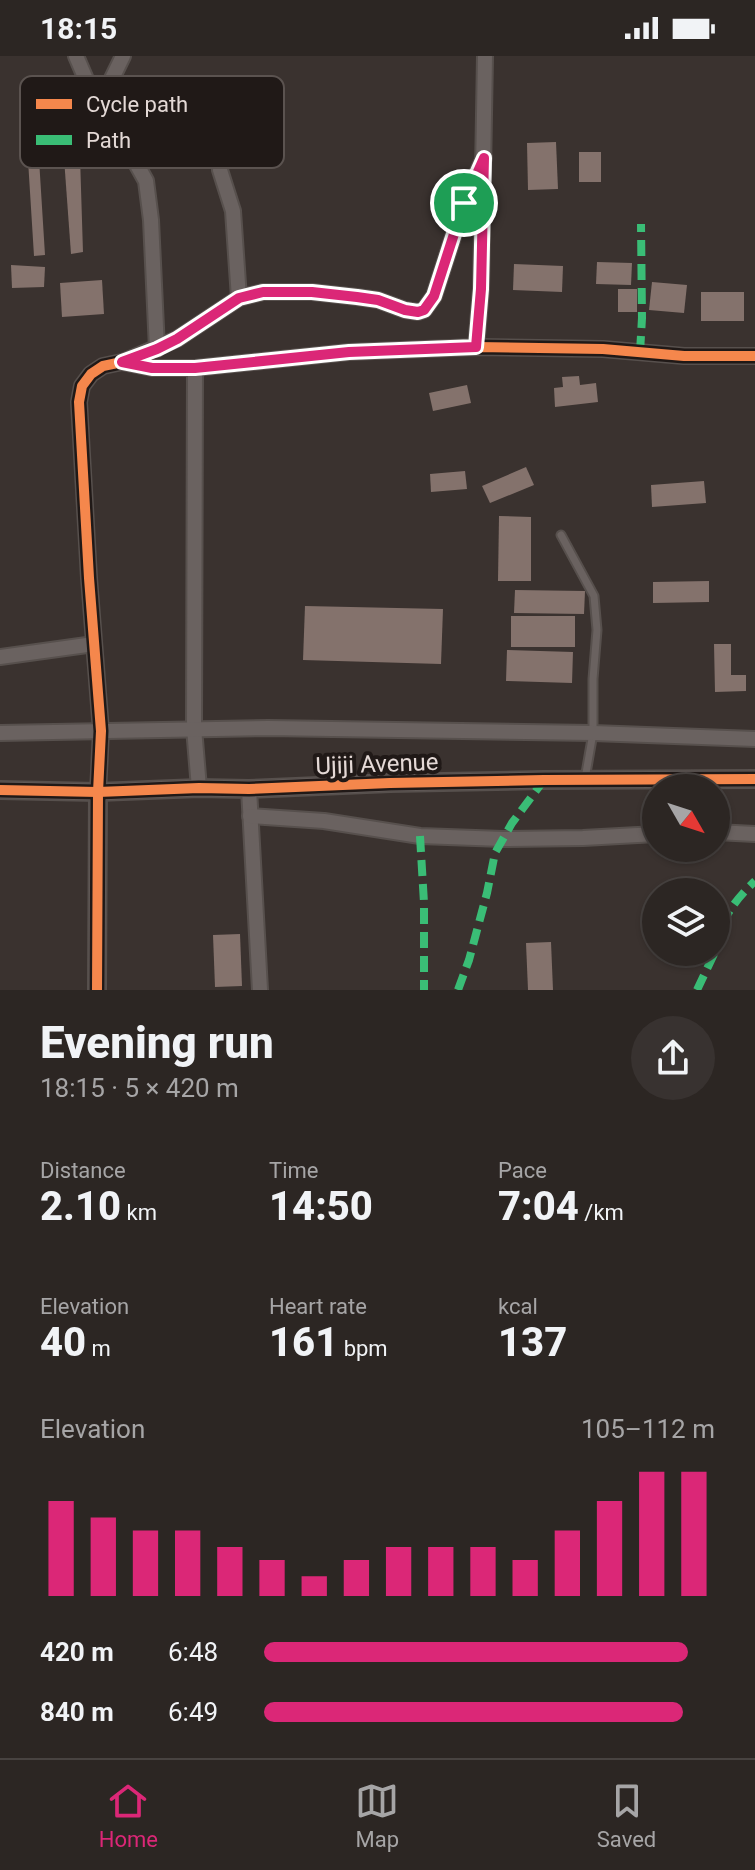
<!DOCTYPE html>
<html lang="en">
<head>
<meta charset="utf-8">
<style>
  body { margin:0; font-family:Roboto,sans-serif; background:#383230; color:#f1f3f6; height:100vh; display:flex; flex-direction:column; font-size:30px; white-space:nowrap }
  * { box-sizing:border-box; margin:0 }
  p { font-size:26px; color:#a6a5a6 }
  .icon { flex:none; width:44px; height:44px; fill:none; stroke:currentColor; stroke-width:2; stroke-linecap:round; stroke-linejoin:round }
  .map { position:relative; height:934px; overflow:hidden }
  .details { display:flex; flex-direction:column; background:#2c2623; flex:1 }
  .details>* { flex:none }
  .needle { width:52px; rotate:129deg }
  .buttons { position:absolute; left:642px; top:718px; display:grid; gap:16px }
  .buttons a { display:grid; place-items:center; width:88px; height:88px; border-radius:50%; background:#2c2623; box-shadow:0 2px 6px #0004,0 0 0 2px #484341; font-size:40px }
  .pin { position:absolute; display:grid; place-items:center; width:68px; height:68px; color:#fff; margin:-34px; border:4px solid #fff; border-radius:50%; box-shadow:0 2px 8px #0007 }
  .round { display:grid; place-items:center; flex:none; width:84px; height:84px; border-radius:42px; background:#383230 }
  .headline { display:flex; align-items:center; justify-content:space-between; height:136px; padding:0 40px }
  h1 { font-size:44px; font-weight:800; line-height:60px }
  .stats { display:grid; grid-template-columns:repeat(3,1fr); gap:12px; height:136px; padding:8px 40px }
  .stats div { display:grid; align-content:center }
  .stats b { font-size:40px; font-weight:800 }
  .stats small { font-size:22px; font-weight:400 }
  .stats p { font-size:22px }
  .chart { height:224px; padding:16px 40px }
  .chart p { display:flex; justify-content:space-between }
  .chart svg { width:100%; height:144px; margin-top:8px; stroke:#db2777; stroke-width:6 }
  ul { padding:0 40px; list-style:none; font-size:26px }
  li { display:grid; grid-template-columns:128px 96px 1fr; align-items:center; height:60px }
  li i { height:20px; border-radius:10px; background:#db2777 }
  .status { display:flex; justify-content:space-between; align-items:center; height:56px; padding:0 40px; background:#2c2623; direction:ltr }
  .status svg { height:22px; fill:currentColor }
  .tab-bar { display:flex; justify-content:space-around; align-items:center; height:112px; border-top:2px solid #484341; background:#2c2623; font-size:22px; color:#a6a5a6 }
  .tab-bar a { display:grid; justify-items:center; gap:4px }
  .tab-bar .selected { color:#db2777 }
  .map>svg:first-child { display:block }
</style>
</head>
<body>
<div class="status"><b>18:15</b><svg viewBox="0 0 49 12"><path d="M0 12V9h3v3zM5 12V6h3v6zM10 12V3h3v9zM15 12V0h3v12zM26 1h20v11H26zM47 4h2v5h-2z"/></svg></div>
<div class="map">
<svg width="755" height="934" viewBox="0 0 755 934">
  <rect width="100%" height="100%" fill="#3a322f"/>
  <g fill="#84726c">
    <path d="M556,86L558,133L528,134L527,87Z"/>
    <rect x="579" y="96" width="22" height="30"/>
    <path d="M80,101L83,196L71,198L64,102Z"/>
    <path d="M39,103L45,199L34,200L28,104Z"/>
    <path d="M597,206L632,207L631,229L596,228Z"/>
    <path d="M514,208L563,210L562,236L513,234Z"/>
    <path d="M11,209L45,211L44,231L12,232Z"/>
    <path d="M102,224L104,258L62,261L60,227Z"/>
    <path d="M652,226L687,229L684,257L649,254Z"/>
    <rect x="618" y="233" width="19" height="23"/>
    <rect x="701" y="236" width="43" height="29"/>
    <path d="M579,320L580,329L596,327L598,346L555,351L554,332L563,331L562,321Z"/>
    <path d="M467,329L471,347L433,355L429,337Z"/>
    <path d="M526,411L534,429L490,447L482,430Z"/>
    <path d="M465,415L467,433L431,436L430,418Z"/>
    <path d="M704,425L706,447L652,451L651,429Z"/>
    <path d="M499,460L531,461V525H498Z"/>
    <path d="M709,525V546L653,547V526Z"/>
    <path d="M515,534L585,535L584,558L514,557Z"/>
    <path d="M305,550L443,553L441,608L303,604Z"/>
    <rect x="511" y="560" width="64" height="31"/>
    <path d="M714,588H731V619H746V635L715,636Z"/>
    <path d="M507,594L573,596L572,627L506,625Z"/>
    <path d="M240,878L242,930L215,931L213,879Z"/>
    <path d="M551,886L553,934H528L526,887Z"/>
  </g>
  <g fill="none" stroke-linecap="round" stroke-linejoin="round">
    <g stroke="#57504d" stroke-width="11">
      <path id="service" d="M561,479L594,540L597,574L593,623V677L585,723"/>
    </g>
    <g stroke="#57504d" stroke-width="18">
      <g id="minor">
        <path d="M76,0L91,35L107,55"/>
        <path d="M123,0L105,37L107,55L146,125L151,164L157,293"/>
        <path d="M220,114L233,155L239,242"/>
        <path d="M476,291L481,233L485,0"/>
        <path d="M125,305L177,283L239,242L263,236H312L357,241L378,244L405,254L418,256L424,254L434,240L464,147L484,102"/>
        <path d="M195,312L194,672L199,732"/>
        <path d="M0,601L94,588"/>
        <path d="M0,677L268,672L593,677L755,683"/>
        <path d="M249,733L260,934"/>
        <path d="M98,736L101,675L89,522L79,346L82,330L91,318L103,310L122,306L152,312H195L349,296L476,291L603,293L684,300H755"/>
        <path d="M250,760L324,765L420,780L503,783L583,782L656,778"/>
        <path d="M716,776L755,778"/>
      </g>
    </g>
    <g stroke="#57504d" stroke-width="20">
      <g id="tertiary">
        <path d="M0,734L98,736L199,732L249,733L390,727L544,724L755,723"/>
        <path d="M97,934L98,736"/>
      </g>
    </g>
    <use href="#service" stroke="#6a6260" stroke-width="7"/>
    <use href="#minor" stroke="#6a6260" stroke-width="14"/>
    <use href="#tertiary" stroke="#6a6260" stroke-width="16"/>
    <g stroke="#3abd76" stroke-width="8" stroke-dasharray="16 8" stroke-linecap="butt">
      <path d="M640,296L642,262L641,168"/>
      <path d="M420,780L424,847V934"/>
      <path d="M716,892C721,863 734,845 755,825"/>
      <path d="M458,934L469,904L487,837L495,797L512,767L544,724"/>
      <path d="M697,934L715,896"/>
    </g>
    <g stroke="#201917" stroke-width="15">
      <g id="cycleway">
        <path d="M0,734L98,736L199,732L249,733L390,727L544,724L755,723"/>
        <path d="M97,934L98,736L101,675L89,522L79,346L82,330L91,318L103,310L122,306L152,312H195L349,296L476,291L603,293L684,300H755"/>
      </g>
    </g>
    <use href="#cycleway" stroke="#f5874c" stroke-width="10"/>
  </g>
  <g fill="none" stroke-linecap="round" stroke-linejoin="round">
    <g stroke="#fff" stroke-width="16">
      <path id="route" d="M484,102L481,233L476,291L349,296L195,312H152L122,306L157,293L177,283L239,242L263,236H312L357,241L378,244L405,254L418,256L424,254L434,240L464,147Z"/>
    </g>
    <use href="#route" stroke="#db2777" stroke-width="10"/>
  </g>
  <g text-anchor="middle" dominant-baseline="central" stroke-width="8" stroke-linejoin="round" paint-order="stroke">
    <g font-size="24" fill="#e4d9d6" stroke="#201917">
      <text transform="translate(377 708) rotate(-2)">Ujiji Avenue</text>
    </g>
  </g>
  <rect x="20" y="20" width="264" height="92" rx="12" fill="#201917" stroke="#5b5350" stroke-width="2"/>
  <rect x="36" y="43" width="36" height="10" fill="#f5874c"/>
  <rect x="36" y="79" width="36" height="10" fill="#3abd76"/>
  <g font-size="22" fill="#e4d9d6">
    <text x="86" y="56">Cycle path</text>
    <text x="86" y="92">Path</text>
  </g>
</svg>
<div class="buttons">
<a><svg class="needle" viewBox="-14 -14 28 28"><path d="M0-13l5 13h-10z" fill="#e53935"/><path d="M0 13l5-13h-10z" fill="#a6a5a6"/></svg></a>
<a><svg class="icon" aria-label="layers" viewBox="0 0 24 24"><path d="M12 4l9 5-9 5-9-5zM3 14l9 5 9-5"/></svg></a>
</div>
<div class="pin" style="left:464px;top:147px;background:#1e9e55"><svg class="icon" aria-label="arrive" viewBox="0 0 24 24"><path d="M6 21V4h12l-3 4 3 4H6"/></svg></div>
</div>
<section class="details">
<div class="headline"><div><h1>Evening run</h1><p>18:15 · 5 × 420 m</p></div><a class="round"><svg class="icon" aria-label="share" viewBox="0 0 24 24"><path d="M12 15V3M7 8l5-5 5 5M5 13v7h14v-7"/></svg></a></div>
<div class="stats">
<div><p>Distance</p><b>2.10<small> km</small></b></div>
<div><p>Time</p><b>14:50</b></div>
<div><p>Pace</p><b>7:04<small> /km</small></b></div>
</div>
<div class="stats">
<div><p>Elevation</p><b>40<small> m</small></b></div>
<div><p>Heart rate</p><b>161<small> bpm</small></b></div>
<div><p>kcal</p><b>137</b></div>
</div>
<div class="chart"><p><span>Elevation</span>105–112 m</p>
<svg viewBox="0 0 160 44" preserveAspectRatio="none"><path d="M5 44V15M15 44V20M25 44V24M35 44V24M45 44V29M55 44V33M65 44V38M75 44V33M85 44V29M95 44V29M105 44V29M115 44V33M125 44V24M135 44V15M145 44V6M155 44V6"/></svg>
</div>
<ul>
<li><b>420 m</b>6:48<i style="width:94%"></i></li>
<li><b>840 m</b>6:49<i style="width:93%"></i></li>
</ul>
</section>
<nav class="tab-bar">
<a class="selected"><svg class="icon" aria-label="home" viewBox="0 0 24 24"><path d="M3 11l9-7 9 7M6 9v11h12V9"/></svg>Home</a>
<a><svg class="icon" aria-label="map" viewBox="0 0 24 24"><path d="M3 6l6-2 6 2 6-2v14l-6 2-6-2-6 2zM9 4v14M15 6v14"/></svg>Map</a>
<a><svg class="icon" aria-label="saved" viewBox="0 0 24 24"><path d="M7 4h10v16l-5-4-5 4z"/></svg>Saved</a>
</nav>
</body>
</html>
